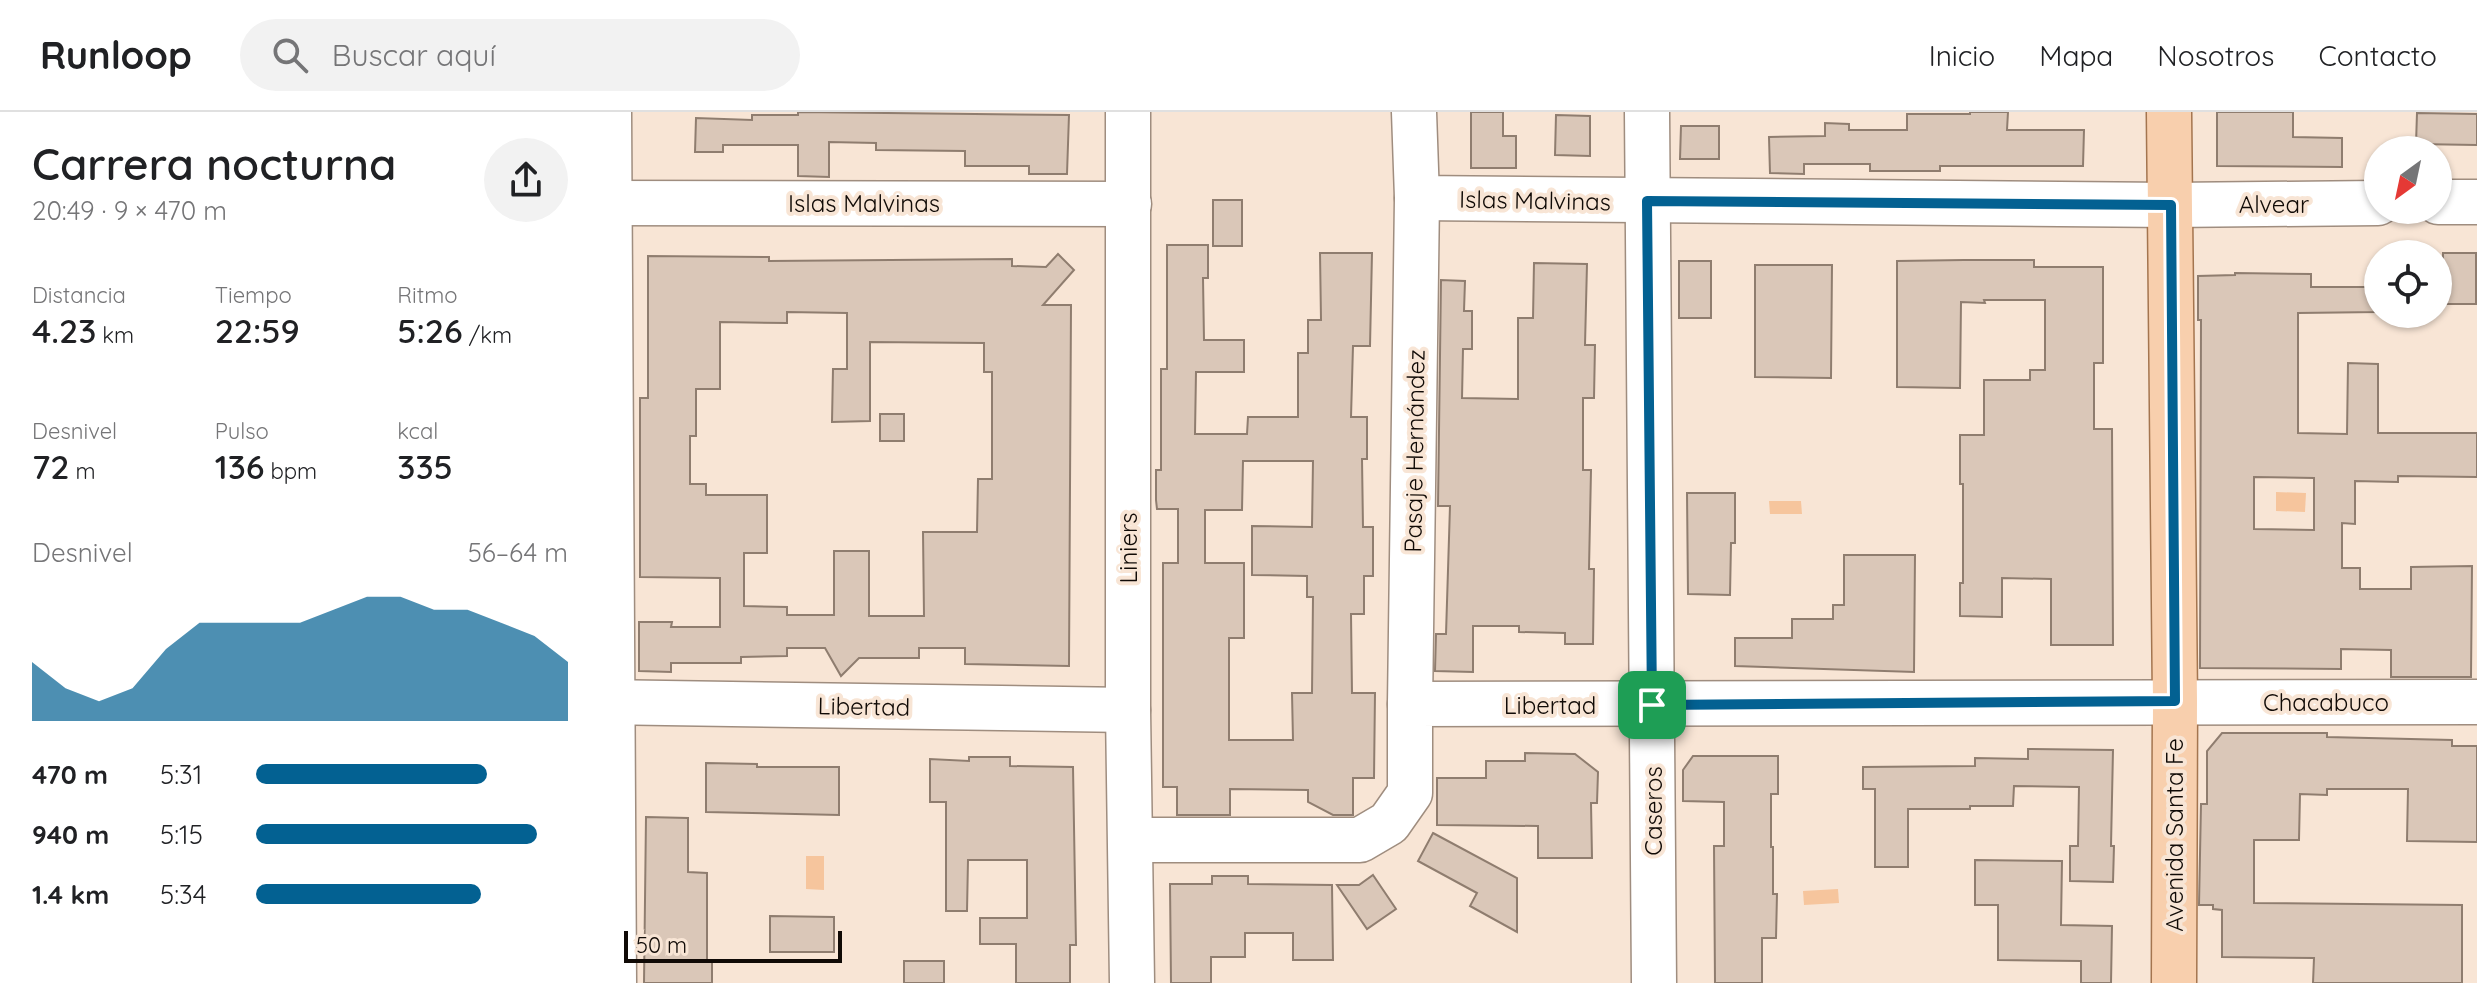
<!DOCTYPE html>
<html lang="es">
<head>
<meta charset="utf-8">
<style>
  body { margin:0; font-family:Quicksand,sans-serif; background:#f2f2f2; color:#202124; height:100vh; display:flex; flex-direction:column; font-size:30px; white-space:nowrap }
  * { box-sizing:border-box; margin:0 }
  p { font-size:26px; color:#757577 }
  .icon { flex:none; width:44px; height:44px; fill:none; stroke:currentColor; stroke-width:2; stroke-linecap:round; stroke-linejoin:round }
  .map { position:relative; flex:1; overflow:hidden }
  .details { display:flex; flex-direction:column; background:#fff; width:600px }
  .details>* { flex:none }
  .needle { width:52px; rotate:213deg }
  .tools { position:absolute; left:1764px; top:24px; display:grid; gap:16px }
  .tools a { display:grid; place-items:center; width:88px; height:88px; border-radius:50%; background:#fff; box-shadow:0 2px 6px #0004; font-size:40px }
  .scale { position:absolute; left:24px; bottom:20px; width:218px; box-sizing:border-box; padding-left:8px; border:4px solid #100a06; border-top:0; font-size:22px; line-height:28px; white-space:nowrap; color:#100a06; -webkit-text-stroke:6px #f8e5d5; paint-order:stroke }
  .pin { position:absolute; display:grid; place-items:center; width:68px; height:68px; color:#fff; margin:-34px; border-radius:16px; box-shadow:0 4px 12px #0006 }
  .round { display:grid; place-items:center; flex:none; width:84px; height:84px; border-radius:42px; background:#f2f2f2 }
  .summary { display:flex; align-items:center; justify-content:space-between; height:136px; padding:0 32px }
  h1 { font-size:44px; font-weight:600; line-height:60px }
  .figures { display:grid; grid-template-columns:repeat(3,1fr); gap:12px; height:136px; padding:8px 32px }
  .figures div { display:grid; align-content:center }
  .figures b { font-size:34px; font-weight:600 }
  .figures small { font-size:22px; font-weight:400 }
  .figures p { font-size:22px }
  .chart { height:224px; padding:16px 32px }
  .chart p { display:flex; justify-content:space-between }
  .chart svg { width:100%; height:144px; margin-top:8px; fill:#036192; opacity:.7 }
  ul { padding:0 32px; list-style:none; font-size:26px }
  li { display:grid; grid-template-columns:128px 96px 1fr; align-items:center; height:60px }
  li i { height:20px; border-radius:10px; background:#036192 }
  header { display:flex; align-items:center; gap:48px; box-sizing:border-box; height:112px; padding:0 40px; background:#fff; border-bottom:2px solid #e0e0e0 }
  header strong { font-size:38px }
  nav { display:flex; gap:44px; margin-inline-start:auto; font-size:28px }
  .search { width:560px; height:72px; background:#f2f2f2; display:flex; align-items:center; gap:20px; box-sizing:border-box; padding:0 28px; border-radius:44px; color:#757577; font-size:30px }
  main { display:flex; flex:1; min-height:0 }
  .map>svg:first-child { display:block }
</style>
</head>
<body>
<header>
<strong>Runloop</strong>
<div class="search"><svg class="icon" aria-label="search" viewBox="0 0 24 24"><circle cx="10" cy="10" r="6"/><path d="M15 15l6 6"/></svg>Buscar aquí</div>
<nav><a>Inicio</a><a>Mapa</a><a>Nosotros</a><a>Contacto</a></nav>
</header>
<main>
<section class="details">
<div class="summary"><div><h1>Carrera nocturna</h1><p>20:49 · 9 × 470 m</p></div><a class="round"><svg class="icon" aria-label="share" viewBox="0 0 24 24"><path d="M12 15V3M7 8l5-5 5 5M5 13v7h14v-7"/></svg></a></div>
<div class="figures">
<div><p>Distancia</p><b>4.23<small> km</small></b></div>
<div><p>Tiempo</p><b>22:59</b></div>
<div><p>Ritmo</p><b>5:26<small> /km</small></b></div>
</div>
<div class="figures">
<div><p>Desnivel</p><b>72<small> m</small></b></div>
<div><p>Pulso</p><b>136<small> bpm</small></b></div>
<div><p>kcal</p><b>335</b></div>
</div>
<div class="chart"><p><span>Desnivel</span>56–64 m</p>
<svg viewBox="0 0 160 44" preserveAspectRatio="none"><path d="M0 44V26L10 34L20 38L30 34L40 22L50 14L60 14L70 14L80 14L90 10L100 6L110 6L120 10L130 10L140 14L150 18L160 26V44z"/></svg>
</div>
<ul>
<li><b>470 m</b>5:31<i style="width:74%"></i></li>
<li><b>940 m</b>5:15<i style="width:90%"></i></li>
<li><b>1.4 km</b>5:34<i style="width:72%"></i></li>
</ul>
</section>
<div class="map">
<svg width="1877" height="871" viewBox="0 0 1877 871">
  <rect width="100%" height="100%" fill="#f8e5d5"/>
  <g fill="#f6c59d">
    <path d="M1676,380L1706,381L1705,400L1676,399Z"/>
    <path d="M1169,389H1201L1202,402H1170Z"/>
    <path d="M206,744H224V778L206,777Z"/>
    <path d="M1238,777L1239,791L1204,793L1203,779Z"/>
  </g>
  <g fill="#dac7b8" stroke="#8f7d6f" stroke-width="2" fill-rule="evenodd">
    <path d="M198,0L469,3L467,62H429V54H365V39L276,38V31L229,30V65L198,64V33H123V40H95L96,6L152,8V3H198Z"/>
    <path d="M871,0H903V24H916V56H871Z"/>
    <path d="M1370,0H1408L1407,18H1484L1483,54H1340V59H1270V52H1204V62L1170,61L1169,25L1225,24V11L1249,12V18H1307V2H1370Z"/>
    <path d="M1617,0H1693V25L1742,26V55L1617,54Z"/>
    <path d="M1817,1L1877,2V33L1816,32Z"/>
    <path d="M956,3L990,4V44L955,43Z"/>
    <path d="M1081,14H1119V47H1080Z"/>
    <rect x="613" y="88" width="29" height="46"/>
    <path d="M567,133H608V166H603L604,228H644V260H596L595,322H647L648,305H698V241H708V208H721L720,141H772L770,234H753L751,305H767V347H762L763,415H773V464H764V502H751L752,581H775L774,666H753V703H733L708,690V678L630,677V703H577V675H563V451H578V397H557L556,388V358H561V257H567ZM643,349H713L712,415L652,414V463L707,464V485H713L712,581H692L693,628H629V526H644V451H605V398H642Z"/>
    <path d="M1843,141H1876V192H1842Z"/>
    <path d="M458,142L474,158L443,193H471L469,554L365,552V536H319V546H259L241,564L225,536H187V544L141,545V551H71V560L39,559V510H72L71,515H120V466L40,465V286H48V144L169,145V149L412,147V154L446,155ZM187,200L247,201V257H233L232,310L270,309V230L384,231V260H392V367H378L377,420H323L324,504H269V439H234V503H187V495L144,494V441H167V383H106V372H90V324H96V277H120V210L187,211Z"/>
    <path d="M1364,148H1434V155H1503V251H1494V317H1512L1513,533H1451V467L1402,466V505L1360,504V471H1363V372H1360V323H1384V268H1430V258H1445V188H1384L1385,191L1361,190L1360,276L1297,275V149Z"/>
    <rect x="1079" y="149" width="32" height="57"/>
    <path d="M934,151L987,152L985,233H995L994,286H983V358H991L989,457H994L993,532H965V521L919,520V514H873V560L835,559L836,522H846L850,394H838L841,168L865,169L864,199H872V237H863L862,286L918,287V206H933Z"/>
    <path d="M1155,153H1232L1231,266L1155,265Z"/>
    <path d="M1635,161L1711,162V175H1778V200L1698,201V321L1747,322L1748,251L1778,252V321H1877V365L1798,364V370L1755,369V412L1742,411V456H1760V477H1811V455L1872,454L1871,565H1791V538L1741,537V557L1600,556L1601,208H1598V164L1635,163ZM1654,365L1714,366V418L1654,417Z"/>
    <rect x="280" y="302" width="24" height="27"/>
    <path d="M1087,381H1135V431H1131L1130,483L1088,482Z"/>
    <path d="M1244,443H1315L1314,560L1135,554V526H1192V507H1233V493H1244Z"/>
    <path d="M1622,621H1727V625L1852,628V634H1877V730L1807,729L1808,677H1727V683L1700,682L1699,728H1654V791L1862,793V871H1713L1714,846L1622,845V798L1613,797V793H1599L1601,692H1607V639Z"/>
    <path d="M1428,637L1513,638L1511,734H1514L1513,770L1470,769V734H1478L1479,675L1414,674L1413,694H1370V697H1308V755H1275V677H1263V655L1375,654V646L1428,647Z"/>
    <path d="M925,641L975,642L998,660L997,691H991L992,746H938V714L837,713V666H886V649H925Z"/>
    <path d="M1093,644H1178V682H1171V735H1173V782H1177L1176,826H1162V871H1115L1114,734H1124V690L1083,689V658Z"/>
    <path d="M369,645H410V654L473,655L476,833H470V871H416V832H380V806H427V748H368L367,799H346V690H330V647L369,649Z"/>
    <path d="M106,651L157,652V655H239V703L106,700Z"/>
    <path d="M46,705L88,706V760L107,761V848H112V871H44Z"/>
    <path d="M833,721L917,766V820L870,794L877,781L818,749Z"/>
    <path d="M1375,748L1462,749L1461,813L1512,814L1511,871H1481V849L1398,848V793H1375Z"/>
    <path d="M773,763L796,797L767,817L737,773H759Z"/>
    <path d="M612,764H648V772L732,773L733,848H693V821H645V845H611V871H571L570,772H612Z"/>
    <path d="M170,804L234,805V840H170Z"/>
    <rect x="304" y="849" width="40" height="22"/>
  </g>
  <g fill="none" stroke-linecap="round" stroke-linejoin="round">
    <g stroke="#9f8d7f" stroke-width="47">
      <g id="minor">
        <path d="M9,0L14,871"/>
        <path d="M528,0V598L532,871"/>
        <path d="M814,0L817,86L1571,93L1778,91"/>
        <path d="M1047,0L1054,871"/>
        <path d="M1838,90H1877"/>
        <path d="M0,91L529,92"/>
        <path d="M0,590L528,598"/>
        <path d="M810,592L817,86"/>
        <path d="M531,728H760L789,711L810,681V592L1877,590"/>
      </g>
    </g>
    <g stroke="#a4754f" stroke-width="47">
      <path id="major" d="M1569,0L1575,589L1574,871"/>
    </g>
    <use href="#minor" stroke="#fff" stroke-width="44"/>
    <use href="#major" stroke="#f8cfad" stroke-width="44"/>
  </g>
  <g fill="none" stroke-linecap="round" stroke-linejoin="round">
    <g stroke="#fff" stroke-width="16">
      <path id="route" d="M1047,89L1571,93L1575,589L1052,593Z"/>
    </g>
    <use href="#route" stroke="#036192" stroke-width="10"/>
  </g>
  <g text-anchor="middle" dominant-baseline="central" stroke-width="8" stroke-linejoin="round" paint-order="stroke">
    <g font-size="24" fill="#100a06" stroke="#f8e5d5">
      <text transform="translate(935 88) rotate(1)">Islas Malvinas</text>
      <text x="264" y="91">Islas Malvinas</text>
      <text x="1674" y="92">Alvear</text>
      <text transform="translate(814 339) rotate(-89)">Pasaje Hernández</text>
      <text transform="translate(528 436) rotate(-90)">Liniers</text>
      <text x="1726" y="590">Chacabuco</text>
      <text x="950" y="593">Libertad</text>
      <text transform="translate(264 594) rotate(1)">Libertad</text>
      <text transform="translate(1053 699) rotate(-90)">Caseros</text>
      <text transform="translate(1574 723) rotate(-90)">Avenida Santa Fe</text>
    </g>
  </g>
</svg>
<div class="tools">
<a><svg class="needle" viewBox="-14 -14 28 28"><path d="M0-13l5 13h-10z" fill="#e53935"/><path d="M0 13l5-13h-10z" fill="#757577"/></svg></a>
<a><svg class="icon" aria-label="locate" viewBox="0 0 24 24"><circle cx="12" cy="12" r="6"/><path d="M12 2v4M12 18v4M2 12h4M18 12h4"/></svg></a>
</div>
<div class="scale">50 m</div>
<div class="pin" style="left:1052px;top:593px;background:#1e9e55"><svg class="icon" aria-label="arrive" viewBox="0 0 24 24"><path d="M6 21V4h12l-3 4 3 4H6"/></svg></div>
</div>
</main>
</body>
</html>
